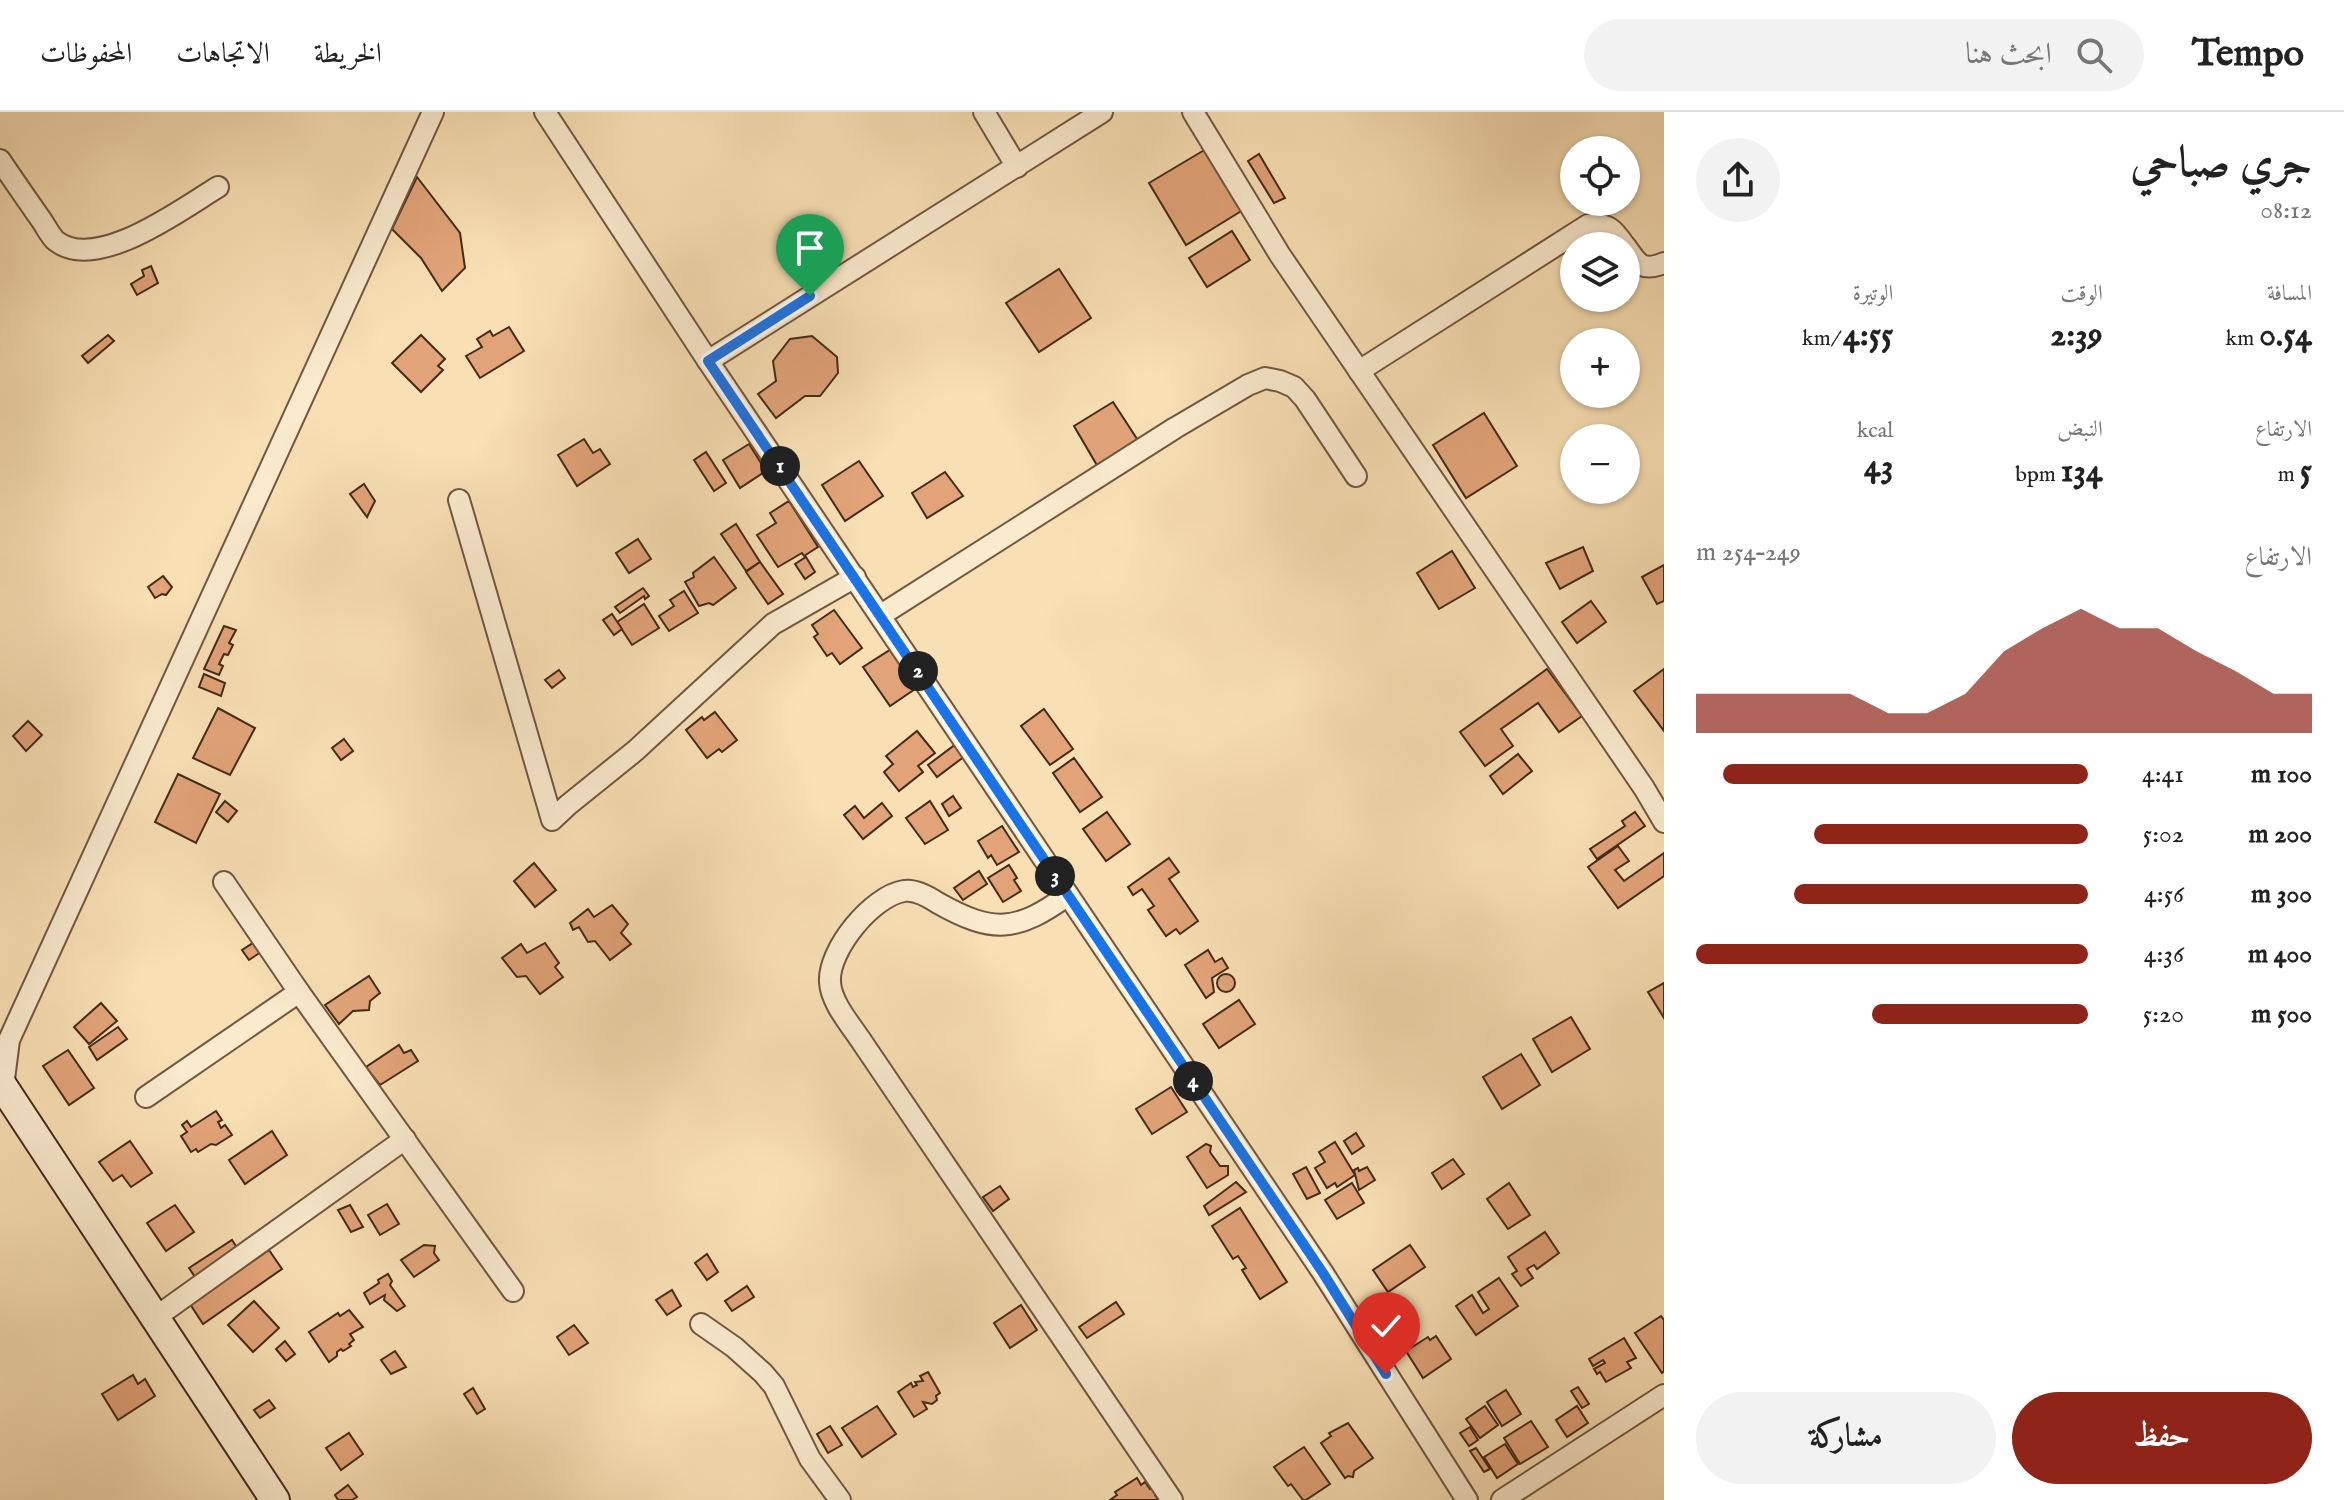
<!DOCTYPE html>
<html lang="ar">
<head>
<meta charset="utf-8">
<style>
  body { margin:0; font-family:"IM FELL English",Amiri,serif; background:#f2f2f2; color:#222; direction:rtl; height:100vh; display:flex; flex-direction:column; font-size:30px; white-space:nowrap }
  * { box-sizing:border-box; margin:0 }
  p { font-size:26px; color:#767676 }
  .icon { flex:none; width:44px; height:44px; fill:none; stroke:currentColor; stroke-width:2; stroke-linecap:round; stroke-linejoin:round }
  .map { position:relative; flex:1; overflow:hidden; direction:ltr }
  .details { display:flex; flex-direction:column; background:#fff; width:680px }
  .details>* { flex:none }
  .fabs { position:absolute; left:1560px; top:24px; display:grid; gap:16px }
  .fabs a { display:grid; place-items:center; width:80px; height:80px; border-radius:50%; background:#fff; box-shadow:0 2px 6px #0004; font-size:40px }
  .pin { position:absolute; display:grid; place-items:center; width:68px; height:68px; color:#fff; margin:-82px -34px; border-radius:50% 50% 50% 0; rotate:-45deg; box-shadow:0 0 8px #0007 }
  .pin .icon { rotate:45deg }
  .km { position:absolute; width:40px; height:40px; margin:-20px; border-radius:50%; background:#222; color:#fff; font-size:22px; line-height:40px; text-align:center }
  .round { display:grid; place-items:center; flex:none; width:84px; height:84px; border-radius:42px; background:#f2f2f2 }
  .overview { display:flex; align-items:center; justify-content:space-between; height:136px; padding:0 32px }
  h1 { font-size:44px; font-weight:700; line-height:60px }
  .metrics { display:grid; grid-template-columns:repeat(3,1fr); gap:12px; height:136px; padding:8px 32px }
  .metrics div { display:grid; align-content:center }
  .metrics b { font-size:34px; font-weight:700 }
  .metrics small { font-size:22px; font-weight:400 }
  .metrics p { font-size:22px }
  .chart { height:224px; padding:16px 32px }
  .chart p { display:flex; justify-content:space-between }
  .chart svg { width:100%; height:144px; margin-top:8px; fill:#8f2418; opacity:.7 }
  .primary-button { display:flex; gap:16px; margin-top:auto; padding:16px 32px }
  .primary-button a { flex:1; height:92px; border-radius:48px; background:#8f2418; color:#fff; font-size:32px; font-weight:700; line-height:92px; text-align:center }
  .primary-button a+a { background:#f2f2f2; color:#222 }
  ul { padding:0 32px; list-style:none; font-size:26px }
  li { display:grid; grid-template-columns:128px 96px 1fr; align-items:center; height:60px }
  li i { height:20px; border-radius:10px; background:#8f2418 }
  header { display:flex; align-items:center; gap:48px; box-sizing:border-box; height:112px; padding:0 40px; background:#fff; border-bottom:2px solid #e0e0e0 }
  header strong { font-size:38px }
  nav { display:flex; gap:44px; margin-inline-start:auto; font-size:28px }
  .search { width:560px; height:72px; background:#f2f2f2; display:flex; align-items:center; gap:20px; box-sizing:border-box; padding:0 28px; border-radius:44px; color:#767676; font-size:30px }
  main { display:flex; flex:1; min-height:0 }
  .map>svg:first-child { display:block }
</style>
</head>
<body>
<header>
<strong>Tempo</strong>
<div class="search"><svg class="icon" aria-label="search" viewBox="0 0 24 24"><circle cx="10" cy="10" r="6"/><path d="M15 15l6 6"/></svg>ابحث هنا</div>
<nav><a>الخريطة</a><a>الاتجاهات</a><a>المحفوظات</a></nav>
</header>
<main>
<section class="details">
<div class="overview"><div><h1>جري صباحي</h1><p>08:12</p></div><a class="round"><svg class="icon" aria-label="share" viewBox="0 0 24 24"><path d="M12 15V3M7 8l5-5 5 5M5 13v7h14v-7"/></svg></a></div>
<div class="metrics">
<div><p>المسافة</p><b>0.54<small> km</small></b></div>
<div><p>الوقت</p><b>2:39</b></div>
<div><p>الوتيرة</p><b>4:55<small> /km</small></b></div>
</div>
<div class="metrics">
<div><p>الارتفاع</p><b>5<small> m</small></b></div>
<div><p>النبض</p><b>134<small> bpm</small></b></div>
<div><p>kcal</p><b>43</b></div>
</div>
<div class="chart"><p><span>الارتفاع</span>249–254 m</p>
<svg viewBox="0 0 160 44" preserveAspectRatio="none"><path d="M0 44V32L10 32L20 32L30 32L40 32L50 38L60 38L70 32L80 19L90 12L100 6L110 12L120 12L130 19L140 25L150 32L160 32V44z"/></svg>
</div>
<ul>
<li><b>100 m</b>4:41<i style="width:93%"></i></li>
<li><b>200 m</b>5:02<i style="width:70%"></i></li>
<li><b>300 m</b>4:56<i style="width:75%"></i></li>
<li><b>400 m</b>4:36<i style="width:100%"></i></li>
<li><b>500 m</b>5:20<i style="width:55%"></i></li>
</ul>
<div class="primary-button"><a>حفظ</a><a>مشاركة</a></div>
</section>
<div class="map">
<svg width="1664" height="1388" viewBox="0 0 1664 1388">
  <rect width="100%" height="100%" fill="#f8dfb4"/>
  <filter id="stains"><feTurbulence type="fractalNoise" baseFrequency=".0025" numOctaves="4"/><feColorMatrix values="0 0 0 0 .2 0 0 0 0 .09 0 0 0 0 .02 0 0 0 .5 -.17"/></filter>
  <radialGradient id="worn" r=".72"><stop offset=".6" stop-color="#630" stop-opacity="0"/><stop offset="1" stop-color="#630" stop-opacity=".3"/></radialGradient>
  <g fill="#e2a378" stroke="#432a18" stroke-width="2">
    <path d="M1206,37L1243,98L1186,133L1149,71Z"/>
    <path d="M1259,42L1285,86L1274,91L1248,49Z"/>
    <path d="M417,65L460,121L465,156L442,179L421,146L392,117Z"/>
    <path d="M1232,119L1250,148L1207,175L1189,146Z"/>
    <path d="M151,154L158,171L137,183L131,172L144,164L142,158Z"/>
    <path d="M1059,157L1091,206L1039,240L1006,191Z"/>
    <path d="M509,215L524,239L480,266L466,244L482,235L477,227L490,219L493,224Z"/>
    <path d="M108,223L114,229L88,251L82,244Z"/>
    <path d="M421,223L445,247L438,254L443,258L421,280L392,251Z"/>
    <path d="M812,224L837,245L838,261L820,284H805L776,306L758,282L776,269L773,249L790,227Z"/>
    <path d="M1113,290L1139,330L1098,355L1074,314Z"/>
    <path d="M1484,301L1517,354L1466,386L1433,333Z"/>
    <path d="M584,327L593,341L600,337L610,352L577,374L558,343Z"/>
    <path d="M749,332L766,359L740,376L723,348Z"/>
    <path d="M706,340L726,371L714,379L694,348Z"/>
    <path d="M859,349L883,384L845,409L822,373Z"/>
    <path d="M945,360L963,384L927,406L912,381Z"/>
    <path d="M364,372L375,389L367,405L350,382Z"/>
    <path d="M789,389L818,435L804,444L802,441L778,455L757,423L776,411L770,401Z"/>
    <path d="M736,412L760,450L746,459L721,422Z"/>
    <path d="M638,427L651,447L629,461L616,441Z"/>
    <path d="M1583,435L1593,459L1560,477L1546,451Z"/>
    <path d="M1452,439L1475,476L1439,497L1417,461Z"/>
    <path d="M714,445L736,476L713,493L709,491L699,494L685,470L694,465L693,461Z"/>
    <path d="M806,445L815,460L805,467L795,452Z"/>
    <path d="M760,450L783,482L768,492L746,460Z"/>
    <path d="M1664,453V489L1657,492L1642,465Z"/>
    <path d="M163,464L172,475L166,483L162,482L155,486L148,475Z"/>
    <path d="M643,476L649,484L645,487L644,484L620,501L615,495Z"/>
    <path d="M684,479L698,501L669,519L659,504L674,494L670,488Z"/>
    <path d="M1591,489L1606,510L1577,531L1562,510Z"/>
    <path d="M644,492L659,516L632,533L617,510Z"/>
    <path d="M834,498L862,536L840,552L832,541L827,544L814,525L818,522L812,513Z"/>
    <path d="M612,502L622,517L614,523L603,508Z"/>
    <path d="M224,514L236,518L229,531L233,533L228,543L224,542L219,552L223,554L219,563L204,557Z"/>
    <path d="M893,536L918,575L890,594L863,555Z"/>
    <path d="M1547,557L1582,604L1559,620L1538,591L1501,617L1513,634L1485,654L1460,620Z"/>
    <path d="M1664,557V619L1634,579Z"/>
    <path d="M559,558L565,566L552,576L545,568Z"/>
    <path d="M204,562L225,571L221,584L199,575Z"/>
    <path d="M218,596L255,616L230,663L193,646Z"/>
    <path d="M1044,597L1073,637L1050,653L1021,614Z"/>
    <path d="M715,600L737,628L722,640L719,637L707,646L686,618L702,605L704,608Z"/>
    <path d="M28,609L42,623L26,639L13,624Z"/>
    <path d="M917,619L935,641L918,654L923,660L899,679L884,660L893,652L886,644Z"/>
    <path d="M344,627L353,639L341,648L332,636Z"/>
    <path d="M960,629L969,641L937,665L928,653Z"/>
    <path d="M1518,642L1532,659L1503,682L1490,664Z"/>
    <path d="M1074,646L1102,685L1080,700L1053,661Z"/>
    <path d="M178,662L220,682L196,731L155,710Z"/>
    <path d="M953,684L961,696L949,704L942,692Z"/>
    <path d="M225,689L237,699L228,710L216,700Z"/>
    <path d="M930,689L948,718L925,732L906,706Z"/>
    <path d="M882,691L892,704L863,727L844,703L855,694L864,706Z"/>
    <path d="M1107,700L1130,732L1106,749L1083,717Z"/>
    <path d="M1635,700L1645,714L1597,747L1590,737L1625,714L1622,709Z"/>
    <path d="M1002,714L1019,740L997,753L991,743L988,746L978,729Z"/>
    <path d="M1618,734L1629,749L1615,758L1624,769L1664,741V764L1618,796L1588,755Z"/>
    <path d="M1169,746L1179,760L1169,767L1198,809L1180,822L1176,817L1166,824L1148,798L1154,794L1142,777L1133,783L1128,775Z"/>
    <path d="M534,751L556,778L535,795L514,769Z"/>
    <path d="M1009,753L1017,766L1014,768L1021,779L1003,790L988,766Z"/>
    <path d="M979,759L987,772L963,788L954,776Z"/>
    <path d="M612,793L628,812L621,821L631,832L610,848L595,829L588,830L579,815L573,818L570,811L588,797L594,805Z"/>
    <path d="M259,827L264,838L249,848L242,838Z"/>
    <path d="M545,831L559,851L555,855L563,865L540,882L526,864L517,865L502,846L521,832L527,841Z"/>
    <path d="M1208,838L1215,850L1222,846L1228,856L1212,866L1214,880L1206,886L1185,853Z"/>
    <circle cx="1226" cy="871" r="9"/>
    <path d="M369,864L380,881L370,889L369,898L353,899L339,912L325,893Z"/>
    <path d="M1664,871V906L1648,880Z"/>
    <path d="M1239,888L1255,912L1219,936L1203,912Z"/>
    <path d="M101,891L117,909L89,932L74,915Z"/>
    <path d="M1571,905L1590,937L1552,960L1533,927Z"/>
    <path d="M118,915L127,927L97,948L89,935Z"/>
    <path d="M399,933L404,941L411,938L418,949L380,973L366,955Z"/>
    <path d="M68,938L94,976L69,993L43,954Z"/>
    <path d="M1521,942L1540,973L1502,997L1483,965Z"/>
    <path d="M1171,975L1187,1000L1152,1022L1136,997Z"/>
    <path d="M216,999L222,1008L218,1010L221,1016L225,1013L232,1023L216,1033L211,1032L198,1040L196,1037L191,1040L181,1024L187,1020L182,1013L187,1009L191,1015Z"/>
    <path d="M272,1019L287,1043L245,1072L229,1048Z"/>
    <path d="M1356,1021L1364,1034L1352,1042L1344,1029Z"/>
    <path d="M130,1029L152,1061L131,1075L122,1063L113,1069L99,1050Z"/>
    <path d="M1335,1030L1355,1063L1337,1075L1335,1071L1327,1076L1315,1056L1325,1050L1319,1040Z"/>
    <path d="M1206,1032L1211,1034L1210,1040L1220,1054H1228V1063L1207,1076L1187,1045Z"/>
    <path d="M1453,1047L1464,1062L1442,1077L1432,1061Z"/>
    <path d="M1306,1055L1320,1081L1307,1087L1293,1062Z"/>
    <path d="M1367,1055L1375,1068L1359,1078L1354,1058L1358,1056L1359,1059Z"/>
    <path d="M1236,1070L1246,1080L1209,1103L1204,1094Z"/>
    <path d="M1352,1071L1364,1091L1337,1107L1325,1088Z"/>
    <path d="M1509,1071L1530,1103L1508,1117L1487,1087Z"/>
    <path d="M1000,1074L1009,1087L993,1099L983,1085Z"/>
    <path d="M387,1092L399,1112L380,1123L368,1103Z"/>
    <path d="M175,1093L194,1120L166,1139L147,1111Z"/>
    <path d="M350,1093L363,1115L351,1120L338,1098Z"/>
    <path d="M1240,1096L1287,1170L1260,1187L1242,1158L1246,1156L1238,1144L1233,1147L1212,1114Z"/>
    <path d="M1545,1120L1559,1141L1537,1157L1534,1153L1527,1157L1533,1166L1521,1174L1512,1162L1517,1159L1508,1145Z"/>
    <path d="M232,1128L240,1140L197,1168L189,1156Z"/>
    <path d="M424,1133L435,1134L434,1141L439,1148L414,1165L401,1148Z"/>
    <path d="M1410,1133L1425,1155L1388,1180L1373,1158Z"/>
    <path d="M269,1138L282,1157L203,1212L190,1192Z"/>
    <path d="M707,1142L718,1160L707,1168L695,1151Z"/>
    <path d="M388,1162L392,1169L390,1173L405,1194L397,1199L384,1188L385,1183L370,1192L364,1181L379,1171L378,1168Z"/>
    <path d="M1499,1166L1518,1194L1476,1223L1456,1194L1472,1183L1483,1201L1489,1197L1478,1180Z"/>
    <path d="M747,1174L754,1185L732,1199L725,1189Z"/>
    <path d="M672,1178L681,1194L667,1203L656,1188Z"/>
    <path d="M254,1189L279,1216L253,1240L228,1213Z"/>
    <path d="M1116,1190L1124,1202L1087,1226L1079,1215Z"/>
    <path d="M1021,1193L1037,1218L1010,1236L994,1211Z"/>
    <path d="M349,1198L363,1215L350,1222L354,1228L349,1232L351,1234L343,1239L341,1237L337,1240V1244L329,1250L309,1220L338,1201L340,1204Z"/>
    <path d="M1661,1204L1664,1208V1259L1662,1261L1635,1221Z"/>
    <path d="M574,1213L588,1231L569,1243L557,1225Z"/>
    <path d="M1436,1224L1451,1247L1423,1266L1406,1239L1428,1225L1430,1228Z"/>
    <path d="M1624,1226L1636,1246L1627,1250L1631,1256L1606,1270L1600,1260L1597,1262L1594,1257L1605,1251L1603,1248L1593,1254L1589,1247Z"/>
    <path d="M285,1229L295,1242L286,1249L276,1237Z"/>
    <path d="M395,1239L406,1255L391,1262L381,1248Z"/>
    <path d="M928,1260L940,1281L936,1284L937,1288L932,1292L923,1290L927,1297L914,1305L898,1280L911,1271L913,1275L917,1273L915,1270L923,1269L920,1264Z"/>
    <path d="M133,1263L138,1272L145,1267L155,1284L118,1308L102,1282Z"/>
    <path d="M1578,1275L1589,1292L1582,1296L1571,1279Z"/>
    <path d="M473,1276L485,1297L477,1302L464,1282Z"/>
    <path d="M1506,1278L1521,1302L1502,1314L1487,1290Z"/>
    <path d="M269,1288L275,1296L260,1306L254,1298Z"/>
    <path d="M877,1294L896,1322L862,1345L842,1316Z"/>
    <path d="M1485,1294L1498,1313L1480,1326L1466,1307Z"/>
    <path d="M1577,1294L1588,1311L1567,1325L1556,1308Z"/>
    <path d="M1531,1309L1548,1335L1520,1352L1504,1326Z"/>
    <path d="M1348,1311L1373,1346L1354,1359L1353,1365L1348,1364L1345,1366L1321,1331L1331,1324L1329,1321Z"/>
    <path d="M830,1314L842,1333L828,1341L817,1322Z"/>
    <path d="M1470,1315L1478,1328L1469,1334L1460,1321Z"/>
    <path d="M349,1321L363,1342L341,1358L326,1336Z"/>
    <path d="M1505,1332L1518,1352L1497,1366L1484,1345Z"/>
    <path d="M1304,1335L1330,1372L1306,1388H1303L1291,1372L1288,1374L1274,1355Z"/>
    <path d="M1476,1336L1490,1357L1484,1360L1470,1339Z"/>
    <path d="M1137,1366L1141,1373L1145,1370L1150,1377L1154,1374L1158,1380L1155,1383L1158,1388H1110L1117,1383L1115,1380Z"/>
    <path d="M348,1373L357,1385L352,1388H338L335,1383Z"/>
  </g>
  <g fill="none" stroke-linecap="round" stroke-linejoin="round">
    <g stroke="#70573f" stroke-width="24">
      <g id="street">
        <path d="M545,0L708,249L1323,1161L1467,1388"/>
        <path d="M984,0L1017,55"/>
        <path d="M1193,0L1280,143L1644,676L1664,710"/>
        <path d="M0,48C14,69 28,89 42,109C46,115 51,125 56,129C97,161 183,96 218,75"/>
        <path d="M1626,135C1638,152 1642,160 1664,151"/>
        <path d="M708,249L1102,0"/>
        <path d="M1359,259L1588,113C1608,110 1614,118 1625,134"/>
        <path d="M459,388L552,708L568,693L635,639L773,512L855,465"/>
        <path d="M881,503L1175,316L1248,273L1265,266L1280,269L1294,275L1305,287L1356,364"/>
        <path d="M224,770L299,880L513,1179"/>
        <path d="M1068,783C1017,820 993,822 938,791C929,785 915,777 904,779C872,784 828,838 830,870C831,891 851,913 862,930L1172,1388"/>
        <path d="M0,982L3,975L9,928L433,0"/>
        <path d="M146,985L299,880"/>
        <path d="M156,1205L405,1027"/>
        <path d="M701,1212L734,1235L763,1261L774,1274L810,1347L840,1388"/>
        <path d="M1502,1388L1664,1283"/>
      </g>
    </g>
    <g stroke="#432a18" stroke-width="32">
      <path id="secondary" d="M0,970L275,1388"/>
    </g>
    <use href="#street" stroke="#faeace" stroke-width="20"/>
    <use href="#secondary" stroke="#faeace" stroke-width="28"/>
  </g>
  <g fill="none" stroke-linecap="round" stroke-linejoin="round">
    <g stroke="#fff" stroke-width="16">
      <path id="route" d="M810,184L708,249L1323,1161L1386,1262"/>
    </g>
    <use href="#route" stroke="#1a73e8" stroke-width="10"/>
  </g>
  <rect width="100%" height="100%" filter="url(#stains)"/>
  <rect width="100%" height="100%" fill="url(#worn)"/>
</svg>
<div class="fabs">
<a><svg class="icon" aria-label="locate" viewBox="0 0 24 24"><circle cx="12" cy="12" r="6"/><path d="M12 2v4M12 18v4M2 12h4M18 12h4"/></svg></a>
<a><svg class="icon" aria-label="layers" viewBox="0 0 24 24"><path d="M12 4l9 5-9 5-9-5zM3 14l9 5 9-5"/></svg></a>
<a>+</a>
<a>−</a>
</div>
<div class="pin" style="left:810px;top:184px;background:#1e9e55"><svg class="icon" aria-label="arrive" viewBox="0 0 24 24"><path d="M6 21V4h12l-3 4 3 4H6"/></svg></div>
<div class="pin" style="left:1386px;top:1262px;background:#d93025"><svg class="icon" aria-label="check" viewBox="0 0 24 24"><path d="M5 12l5 5 9-10"/></svg></div>
<b class="km" style="left:780px;top:354px">1</b>
<b class="km" style="left:918px;top:559px">2</b>
<b class="km" style="left:1055px;top:764px">3</b>
<b class="km" style="left:1193px;top:969px">4</b>
</div>
</main>
</body>
</html>
